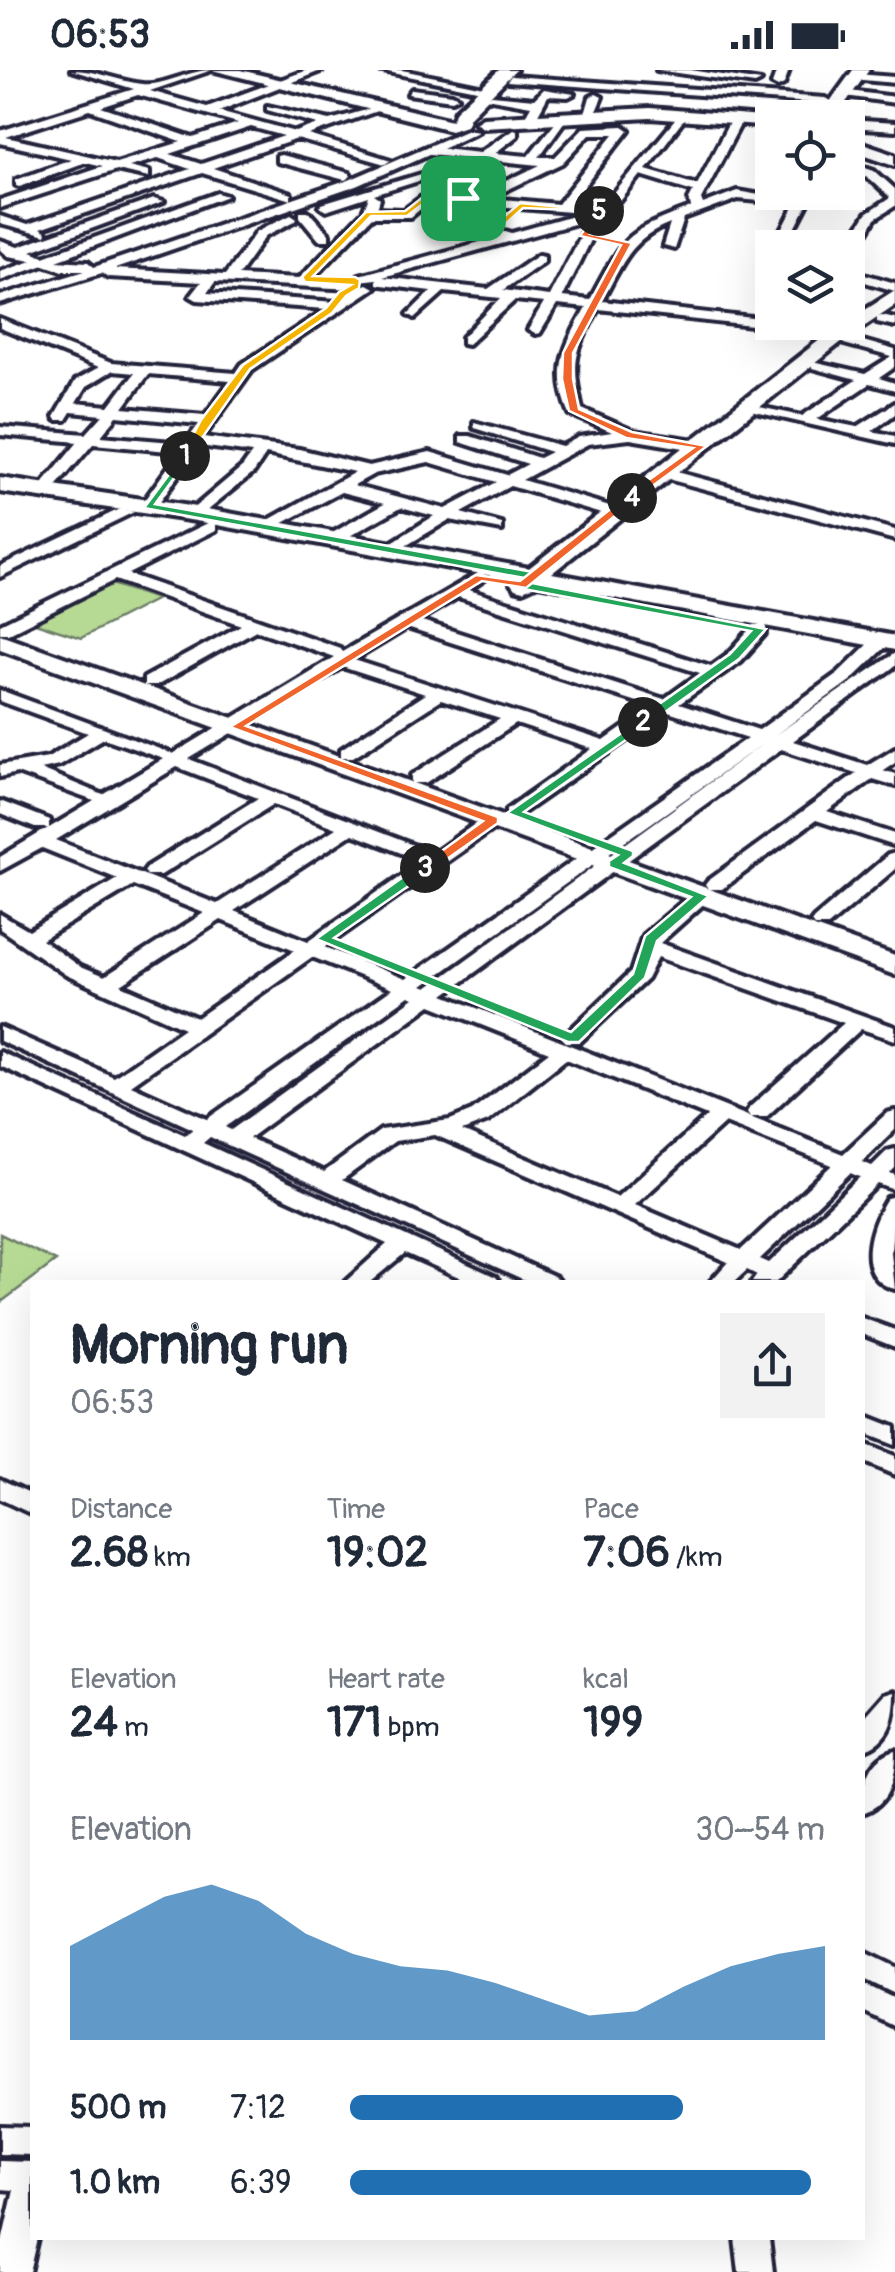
<!DOCTYPE html>
<html lang="en">
<head>
<meta charset="utf-8">
<style>
  body { margin:0; font-family:Pangolin,sans-serif; background:#f2f2f3; color:#1f2937; height:100vh; display:flex; flex-direction:column; font-size:38px; white-space:nowrap }
  * { box-sizing:border-box; margin:0 }
  p { font-size:32px; color:#747a83 }
  .icon { flex:none; width:55px; height:55px; fill:none; stroke:currentColor; stroke-width:2; stroke-linecap:round; stroke-linejoin:round }
  .map { position:relative; flex:1; overflow:hidden }
  .sheet { position:absolute; left:30px; top:1210px; width:835px; height:960px; display:flex; flex-direction:column; background:#fff; border-radius:0px; box-shadow:0 10px 40px #0002 }
  .sheet>* { flex:none }
  .fabs { position:absolute; left:755px; top:30px; display:grid; gap:20px }
  .fabs a { display:grid; place-items:center; width:110px; height:110px; border-radius:0px; background:#fff; box-shadow:0 10px 40px #0002; font-size:50px }
  .pin { position:absolute; display:grid; place-items:center; width:85px; height:85px; color:#fff; margin:-42px; border-radius:20px; box-shadow:0 5px 15px #0006 }
  .km { position:absolute; width:50px; height:50px; margin:-25px; border-radius:50%; background:#222; color:#fff; font-size:28px; line-height:50px; text-align:center }
  .round { display:grid; place-items:center; flex:none; width:105px; height:105px; border-radius:0px; background:#f2f2f3 }
  .overview { display:flex; align-items:center; justify-content:space-between; height:170px; padding:0 40px }
  h1 { font-size:55px; font-weight:800; line-height:75px }
  .metrics { display:grid; grid-template-columns:repeat(3,1fr); gap:15px; height:170px; padding:10px 40px }
  .metrics div { display:grid; align-content:center }
  .metrics b { font-size:42px; font-weight:800 }
  .metrics small { font-size:28px; font-weight:400 }
  .metrics p { font-size:28px }
  .chart { height:280px; padding:20px 40px }
  .chart p { display:flex; justify-content:space-between }
  .chart svg { width:100%; height:180px; margin-top:10px; fill:#1f6fb2; opacity:.7 }
  ul { padding:0 40px; list-style:none; font-size:32px }
  li { display:grid; grid-template-columns:160px 120px 1fr; align-items:center; height:75px }
  li i { height:25px; border-radius:12px; background:#1f6fb2 }
  .status { display:flex; justify-content:space-between; align-items:center; height:70px; padding:0 50px; background:#fff; direction:ltr }
  .status svg { height:28px; fill:currentColor }
  .map>svg:first-child { display:block }
</style>
</head>
<body>
<div class="status"><b>06:53</b><svg viewBox="0 0 49 12"><path d="M0 12V9h3v3zM5 12V6h3v6zM10 12V3h3v9zM15 12V0h3v12zM26 1h20v11H26zM47 4h2v5h-2z"/></svg></div>
<div class="map">
<svg width="895" height="2202" viewBox="0 0 895 2202">
  <rect width="100%" height="100%" fill="#fff"/>
  <filter id="ink" filterUnits="userSpaceOnUse"><feTurbulence type="fractalNoise" baseFrequency=".01" numOctaves="2"/><feDisplacementMap in="SourceGraphic" scale="20" xChannelSelector="R" yChannelSelector="G"/><feConvolveMatrix kernelMatrix="1 2 1 2 8 2 1 2 1" color-interpolation-filters="sRGB"/></filter>
  <g filter="url(#ink)">
    <g fill="#b6d994" stroke="#6c7e68" stroke-width="2.5">
      <path d="M106,512L157,529L81,568L29,551Z"/>
      <path d="M0,1164L56,1191L0,1233Z"/>
    </g>
    <g fill="none" stroke-linecap="round" stroke-linejoin="round">
      <g stroke="#22223b" stroke-width="8">
        <g id="street">
          <path d="M71,0C97,0 117,11 142,14C163,17 188,0 212,0L150,21L207,37L307,0H323L219,41L296,62L318,54L267,40V36L330,50L377,37V41L309,65L391,90L385,94L297,69L213,98L291,124V130L202,103L40,159L46,163L45,166L0,154V146L27,155L190,99L158,88L129,96L149,101V107L116,100L0,138V130L102,96L85,92L20,116L16,115V109L71,89L0,73V61L134,19ZM138,25L238,53L193,68L101,37ZM90,40L181,72L116,92L6,67ZM251,57L284,66L201,94L170,84Z"/>
          <path d="M378,0H402L493,19L487,22Z"/>
          <path d="M657,0H691L761,11L755,14Z"/>
          <path d="M777,0H789L784,14L778,17L772,14Z"/>
          <path d="M856,4L895,7V13L852,9Z"/>
          <path d="M511,6L825,28L831,31L825,34L507,11Z"/>
          <path d="M412,19L452,24L458,27L452,30L408,24Z"/>
          <path d="M544,19L574,24L568,27L548,26L535,50L529,53L523,50L531,36L486,28L492,25L534,29Z"/>
          <path d="M842,20L895,27V33L838,25Z"/>
          <path d="M596,24L602,27L594,46L584,48L590,27Z"/>
          <path d="M561,45L567,48L539,87H555L583,58L623,56L629,60L571,134L602,138L679,45L685,48L646,99L697,114L729,53L735,49L741,53L701,129L703,134L737,121L777,128L771,132L738,129L684,149L674,179L663,176L670,154C629,170 622,195 602,231L842,258L849,262L842,266L598,239C575,283 571,289 582,339L633,361L702,371L710,376L702,381L630,369L588,374L522,410L620,439V445H608L510,416L461,443L502,454V460L449,450L392,484L384,479L386,476L434,446L401,437L339,472H327V466L385,433L342,422L270,460L256,457L355,402L266,384L254,402L196,449L190,447V441L243,396L252,383L199,376L154,439L148,441L140,436L179,382L93,374L51,423L46,425L38,420L78,372L0,365V357L86,364L103,345L71,342L66,350H56L54,347L75,311L98,298L0,258V249L111,293L236,303L242,294L326,239L197,230L190,226L201,212L108,207L102,203L0,234V226L85,200H62L44,194L0,210V201L32,190L8,186L0,179V171L18,177L154,129L164,132L31,181L44,186L218,123L228,126L57,190L88,192L94,197L349,110L468,59L478,61L442,78L480,82L513,59L517,60V66L495,83L528,86ZM590,64H614L558,134L490,128L563,93ZM429,84L540,95L473,127L476,121L470,117L461,126L427,123L404,140L377,139L380,129L374,125L441,104V98L322,134L320,137L326,141L369,127L363,142L299,208L238,205L266,166L295,151L297,148L291,144L257,161L225,205L115,199L357,116ZM641,105L693,121L689,129L691,138C622,163 624,167 590,230L562,227L602,146L610,144ZM430,131L456,133L448,152L498,167L359,205V211L376,209V214L381,215L431,221L408,244L415,248L444,222L501,228L463,267V273L468,274L515,230L544,233L528,260L535,264L540,263L557,235L586,238C564,277 551,300 570,344L612,362L579,367L562,376L474,352V358L551,382L539,388L470,366H460V372L528,394L507,405L430,382L369,396L299,379L204,367L252,300L374,218L367,214L359,217V212L354,211L312,209L372,147H411ZM468,134L584,143L512,163L459,147ZM588,150L549,226L503,220L544,191V185L539,184L488,219L382,207ZM215,212L354,219L358,218L337,232L207,223ZM112,301L134,303L109,336L76,333L86,317ZM148,304L230,311L205,345L123,338ZM117,346L199,354L185,373L101,366ZM429,392L496,412L445,439L354,415L374,404Z"/>
          <path d="M848,50L895,53V61L848,58Z"/>
          <path d="M772,75V82H767V76Z"/>
          <path d="M281,85L349,103L351,106L345,110L277,92V86Z"/>
          <path d="M848,91L874,100L895,119V136L875,149L853,187L848,188L845,178L866,144L890,128L866,106L848,99Z"/>
          <path d="M802,122H814L785,178L772,179Z"/>
          <path d="M300,141H308L329,164V170H319L300,147Z"/>
          <path d="M848,199L895,213V221L848,207Z"/>
          <path d="M882,245L895,248V256L877,252V246Z"/>
          <path d="M849,267L895,280V297L879,308L895,313V321L869,314L817,349L857,357L895,333V344L872,361L895,366V374L738,338L745,334L802,346L856,310L812,298V292L865,304L892,287L844,274L842,271Z"/>
          <path d="M676,402L895,460V470L671,410L668,407Z"/>
          <path d="M120,439L134,442L0,507V496Z"/>
          <path d="M210,452L216,454V460L128,504L340,578L342,582L480,502L488,507L469,520L711,596L729,583L754,555H766V563L741,591L679,634L759,660L838,603L876,566H888V574L850,611L775,665L895,583V596L793,671L867,695L895,678V692L883,700L895,704V716L872,709L827,742L895,764V776L816,750L722,819H708L705,815L708,811L856,703L781,679L444,925L843,1084L887,1043L895,1041V1060L862,1092L872,1096L887,1081L895,1079V1098L890,1103L895,1105V1120L878,1114L776,1212H752L757,1205L747,1200L734,1212H710L728,1192L435,1065L395,1071L342,1110L556,1207L560,1212H529L210,1067L203,1073L496,1207L500,1212H470L405,1183L370,1212H345L387,1174L0,996V982L185,1065L193,1059L0,971V957L114,1007L184,958L66,905L0,859V844L29,861L117,808L42,778L0,801V787L48,758H35L0,744V731L49,750V758L94,731L17,703L0,707V695L48,687L88,663L0,631V620L173,684L334,587L256,560L156,616H144V608L241,555L115,510L9,563H0V554ZM458,527L700,603L664,629L419,550ZM407,558L652,637L604,671L354,590ZM342,597L425,624L341,679V687H353L441,630L500,649L412,705V713H426L516,654L592,679L507,739V747L514,749L668,642L748,668L405,909L325,877L500,754V746H486L434,783L189,689ZM104,668L163,689L103,725L40,699L59,695ZM764,673L427,918L422,916ZM177,697L258,728L147,797L144,801L147,805H161L274,734L336,758L217,834L56,770ZM352,764L422,791L308,871L234,841ZM133,815L204,843L104,907L80,897L42,870ZM221,850L295,880L197,948L121,915ZM312,887L392,919L207,1049L131,1015ZM409,926L414,928L231,1060L225,1057ZM431,935L549,982L472,1041L450,1050L381,1060L324,1102L249,1068ZM566,989L707,1046L617,1127L462,1061L488,1051ZM725,1053L832,1095L741,1180L635,1135ZM850,1103L860,1107L769,1193L760,1189Z"/>
          <path d="M895,783V799L828,856H814L811,852L814,848L888,785Z"/>
          <path d="M701,820L711,826L708,830L660,873L895,957V970L861,959L766,1047H750L747,1042L750,1037L844,953L658,887L647,909L580,972H566L562,968L566,964L631,902L643,865L694,822Z"/>
          <path d="M895,1126L891,1183L895,1219C852,1208 871,1153 887,1128Z"/>
          <path d="M862,1248L895,1260V1277L862,1264Z"/>
          <path d="M862,1344L895,1357V1375L862,1362Z"/>
          <path d="M862,1373L895,1386V1405L862,1391Z"/>
          <path d="M0,1409L32,1424V1444L0,1429Z"/>
          <path d="M895,1621C895,1646 891,1672 862,1680V1650L885,1624Z"/>
          <path d="M895,1680C895,1706 891,1734 862,1743C862,1717 866,1689 895,1680Z"/>
          <path d="M862,1881L895,1897V1924L862,1908Z"/>
          <path d="M862,1913L895,1929V1957L862,1941Z"/>
          <path d="M0,2056L32,2057V2085L0,2084Z"/>
          <path d="M0,2091L32,2092V2168H37L29,2202H0V2181L14,2120L0,2119Z"/>
          <path d="M735,2168H769L773,2202H739Z"/>
        </g>
      </g>
      <g stroke="#22223b" stroke-width="8">
        <g id="secondary">
          <path d="M212,0H240L452,50L456,40L499,0H516L470,46L466,55L451,60Z"/>
          <path d="M853,0H869L835,48H818Z"/>
          <path d="M650,38L774,48L772,57L650,48L483,57L475,52L483,47Z"/>
          <path d="M848,68L895,84V95L848,79Z"/>
          <path d="M895,220V235L849,266L552,503L895,566V580L538,514L523,521L515,519L511,514L514,510L196,451L0,422V408L196,437L529,498L835,258Z"/>
          <path d="M0,564L895,886V905L0,579Z"/>
        </g>
      </g>
      <use href="#street" fill="#fff" fill-rule="evenodd"/>
      <use href="#secondary" fill="#fff" fill-rule="evenodd"/>
    </g>
  </g>
  <path fill="#f5b400" stroke="#fff" stroke-width="2.5" d="M427,124L467,128L429,129L407,146H371L313,206L355,207L360,210L359,218L346,226L332,243L250,299L188,388H181L201,350L243,295L326,238L339,222L351,215L305,212L302,207L366,142L405,141Z"/>
  <path fill="#22a559" stroke="#fff" stroke-width="2.5" d="M185,383L190,386L155,434L533,502L539,506L532,513L766,559L739,589L647,655H638V649L730,584L751,561L518,518L524,508L144,438Z"/>
  <path fill="#22a559" stroke="#fff" stroke-width="2.5" d="M643,648L647,649V655L524,742L633,781V786L624,793L709,826L657,871L645,908L579,972H568L316,869L420,795H430V801L334,868L571,962L633,904L645,866L691,827L609,797V791L618,785L507,743Z"/>
  <path fill="#f0652b" stroke="#fff" stroke-width="2.5" d="M628,425L637,428L526,518L482,511L246,656L498,747V753L430,801L418,798L483,751L230,657L476,505L520,511Z"/>
  <path fill="#f0652b" stroke="#fff" stroke-width="2.5" d="M599,138L610,142L599,148L590,164L632,173L573,283V309L579,339L632,362L707,376L632,431L628,425L693,378L626,368L569,341L562,309L563,283L621,175L580,166Z"/>
  <path fill="#f5b400" stroke="#fff" stroke-width="2.5" d="M463,126L467,128L457,147L490,159L520,133L604,141L523,138L492,166L449,150Z"/>
</svg>
<div class="fabs">
<a><svg class="icon" aria-label="locate" viewBox="0 0 24 24"><circle cx="12" cy="12" r="6"/><path d="M12 2v4M12 18v4M2 12h4M18 12h4"/></svg></a>
<a><svg class="icon" aria-label="layers" viewBox="0 0 24 24"><path d="M12 4l9 5-9 5-9-5zM3 14l9 5 9-5"/></svg></a>
</div>
<div class="pin" style="left:463px;top:128px;background:#1e9e55"><svg class="icon" aria-label="arrive" viewBox="0 0 24 24"><path d="M6 21V4h12l-3 4 3 4H6"/></svg></div>
<b class="km" style="left:185px;top:386px">1</b>
<b class="km" style="left:643px;top:652px">2</b>
<b class="km" style="left:425px;top:798px">3</b>
<b class="km" style="left:632px;top:428px">4</b>
<b class="km" style="left:599px;top:141px">5</b>
<section class="sheet">
<div class="overview"><div><h1>Morning run</h1><p>06:53</p></div><a class="round"><svg class="icon" aria-label="share" viewBox="0 0 24 24"><path d="M12 15V3M7 8l5-5 5 5M5 13v7h14v-7"/></svg></a></div>
<div class="metrics">
<div><p>Distance</p><b>2.68<small> km</small></b></div>
<div><p>Time</p><b>19:02</b></div>
<div><p>Pace</p><b>7:06<small> /km</small></b></div>
</div>
<div class="metrics">
<div><p>Elevation</p><b>24<small> m</small></b></div>
<div><p>Heart rate</p><b>171<small> bpm</small></b></div>
<div><p>kcal</p><b>199</b></div>
</div>
<div class="chart"><p><span>Elevation</span>30–54 m</p>
<svg viewBox="0 0 160 44" preserveAspectRatio="none"><path d="M0 44V21L10 15L20 9L30 6L40 10L50 18L60 23L70 26L80 27L90 30L100 34L110 38L120 37L130 31L140 26L150 23L160 21V44z"/></svg>
</div>
<ul>
<li><b>500 m</b>7:12<i style="width:70%"></i></li>
<li><b>1.0 km</b>6:39<i style="width:97%"></i></li>
</ul>
</section>
</div>
</body>
</html>
